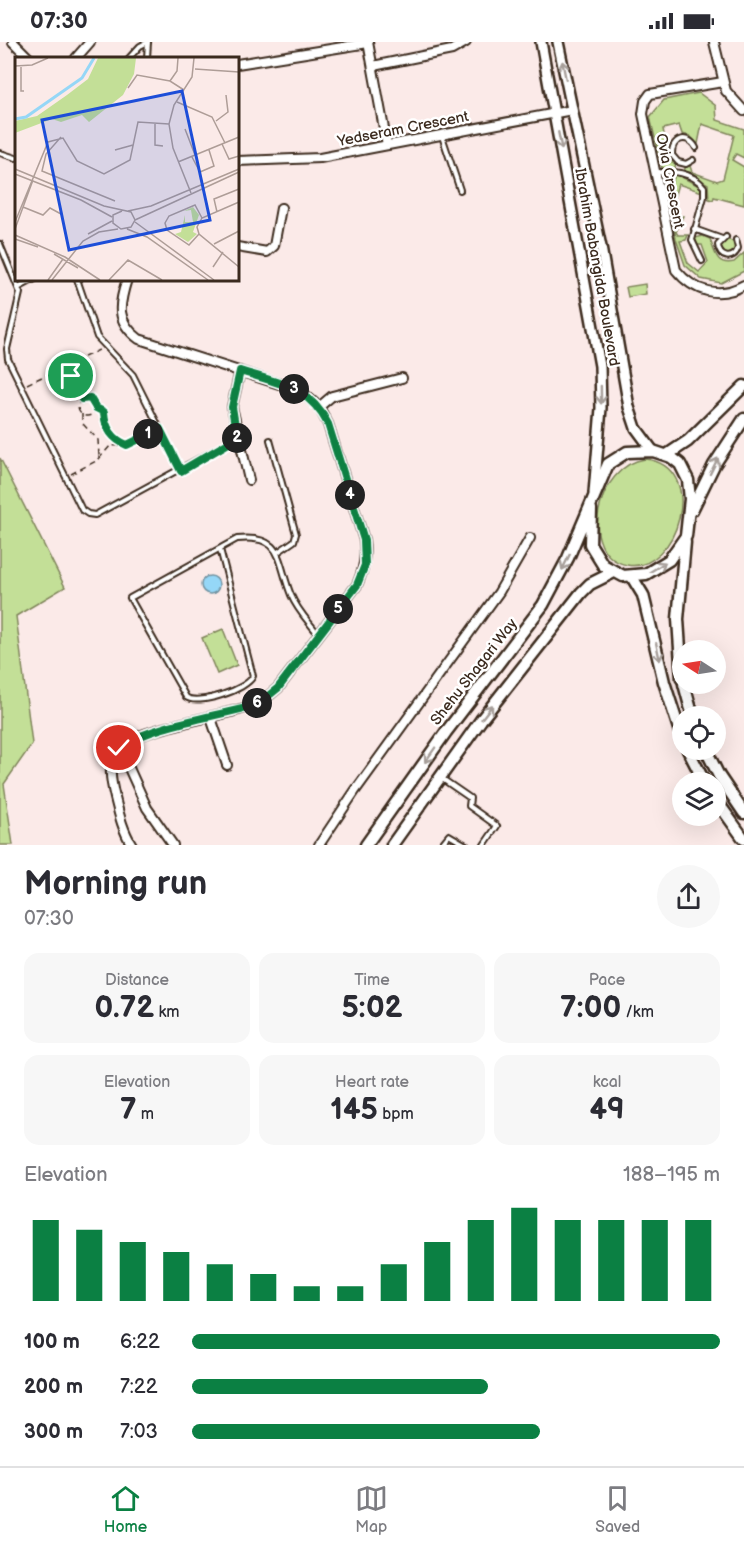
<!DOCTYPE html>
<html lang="en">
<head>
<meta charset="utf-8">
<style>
  body { margin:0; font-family:"Balsamiq Sans",sans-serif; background:#f7f7f7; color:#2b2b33; height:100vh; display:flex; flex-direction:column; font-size:22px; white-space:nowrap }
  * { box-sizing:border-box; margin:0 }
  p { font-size:20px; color:#7c7c81 }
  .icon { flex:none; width:33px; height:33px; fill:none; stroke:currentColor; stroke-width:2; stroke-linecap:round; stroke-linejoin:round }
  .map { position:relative; height:803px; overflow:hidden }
  .panel { display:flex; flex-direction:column; background:#fff; flex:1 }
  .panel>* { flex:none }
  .needle { width:39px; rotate:282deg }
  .controls { position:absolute; left:672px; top:598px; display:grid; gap:12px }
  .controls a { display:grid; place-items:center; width:54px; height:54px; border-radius:50%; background:#fff; box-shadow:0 6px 24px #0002; font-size:30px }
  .pin { position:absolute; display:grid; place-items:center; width:51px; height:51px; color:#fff; margin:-26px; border:3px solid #fff; border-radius:50%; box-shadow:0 2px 6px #0007 }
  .km { position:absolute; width:30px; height:30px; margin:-15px; border-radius:50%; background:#222; color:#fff; font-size:16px; line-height:30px; text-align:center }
  .round { display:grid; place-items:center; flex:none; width:63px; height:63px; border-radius:32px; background:#f7f7f7 }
  .summary { display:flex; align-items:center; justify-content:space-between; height:102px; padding:0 24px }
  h1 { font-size:33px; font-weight:700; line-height:45px }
  .figures { display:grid; grid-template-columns:repeat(3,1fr); gap:9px; height:102px; padding:6px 24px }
  .figures div { display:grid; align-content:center; border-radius:15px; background:#f7f7f7; text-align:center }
  .figures b { font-size:30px; font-weight:700 }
  .figures small { font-size:16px; font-weight:400 }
  .figures p { font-size:16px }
  .chart { height:168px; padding:12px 24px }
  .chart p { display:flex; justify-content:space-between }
  .chart svg { width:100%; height:108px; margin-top:6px; stroke:#0b8043; stroke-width:6 }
  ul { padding:0 24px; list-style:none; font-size:20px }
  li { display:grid; grid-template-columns:96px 72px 1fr; align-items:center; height:45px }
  li i { height:15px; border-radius:8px; background:#0b8043 }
  .status { display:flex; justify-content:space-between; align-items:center; height:42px; padding:0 30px; background:#fff; direction:ltr }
  .status svg { height:16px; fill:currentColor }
  .dock { display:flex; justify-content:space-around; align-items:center; height:84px; border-top:2px solid #e1e1e2; background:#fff; font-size:16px; color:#7c7c81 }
  .dock a { display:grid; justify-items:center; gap:3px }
  .dock .on { color:#0b8043 }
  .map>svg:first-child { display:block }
</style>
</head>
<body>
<div class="status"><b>07:30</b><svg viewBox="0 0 49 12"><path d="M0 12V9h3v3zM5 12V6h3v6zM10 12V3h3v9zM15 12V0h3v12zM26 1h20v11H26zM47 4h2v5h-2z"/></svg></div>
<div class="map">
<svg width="744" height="803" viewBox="0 0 744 803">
  <rect width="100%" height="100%" fill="#fbeae8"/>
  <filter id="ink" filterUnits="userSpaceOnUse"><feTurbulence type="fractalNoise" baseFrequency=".0167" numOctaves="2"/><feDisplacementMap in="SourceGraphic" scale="12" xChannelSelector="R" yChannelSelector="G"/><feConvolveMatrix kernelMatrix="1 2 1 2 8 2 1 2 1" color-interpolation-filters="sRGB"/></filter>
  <g filter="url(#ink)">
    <g fill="#c3df97" stroke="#7f845a" stroke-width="1.5">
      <path d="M699,51L716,64L717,78L744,87V116L736,112L732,118L744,125V163L714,155L713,158L709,157L708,142L684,129L686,124H690L692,130L717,139L723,137L734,93L702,82L698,102L690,94L682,92L679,83L663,87L669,118L676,122L675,126H662L650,75L664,58Z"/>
      <path d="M669,131H674L701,145L702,150L678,142L672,162L676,174H683L676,190L678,193H688L686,198L680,199L688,221L699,230L708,220L702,203H697L695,196L703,194L710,197C715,210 716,224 734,220L744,211V229L721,241L701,237L685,223L676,197L666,144L670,143L674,136Z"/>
      <circle cx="728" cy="205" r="7"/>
      <path d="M645,242L646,252L628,255L626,245Z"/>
      <path d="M0,416L65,545L16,574L32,702L4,742L13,803H0Z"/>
      <path d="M645,417C709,424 678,532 627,523C576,513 597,423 645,417Z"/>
      <path d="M223,587L237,623L217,632L202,596Z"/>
    </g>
    <circle fill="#95d7f7" stroke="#7192a0" stroke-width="1.5" cx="210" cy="543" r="9"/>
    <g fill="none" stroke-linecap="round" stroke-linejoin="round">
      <g stroke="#3b2a1e" stroke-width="8">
        <g id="service">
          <path d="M129,16L140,4L148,0"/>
          <path d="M147,16L148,0"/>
          <path d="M442,94L460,148"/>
          <path d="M0,111L16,116"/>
          <path d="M693,118L686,122L678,120L672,113C671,96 688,91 696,106"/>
          <path d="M655,131C672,128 692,130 704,145V155L692,198L702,219"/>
          <path d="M694,187L722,197"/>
          <path d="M726,195L718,203C719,217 734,219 738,206L736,198"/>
          <path d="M0,202L20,251L7,307L8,317L82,468L88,472L95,473L237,396"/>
          <path d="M77,237L97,295L133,333L181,429"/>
          <path d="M20,245L35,237"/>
          <path d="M270,398L296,492L294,499L278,510"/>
          <path d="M220,507L253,634C247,648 197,664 186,655L130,556L237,497C284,492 277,519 291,553C297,568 308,579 318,592"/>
          <path d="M441,736L470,756L469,764L497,784L484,803"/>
          <path d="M441,803L449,793L466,803"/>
        </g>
      </g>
      <g stroke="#3b2a1e" stroke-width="12">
        <g id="minor">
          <path d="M13,0L29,16"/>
          <path d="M368,0L387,103"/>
          <path d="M714,0L726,49L744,69"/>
          <path d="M76,16L90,0"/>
          <path d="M237,22L368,1"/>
          <path d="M373,24L452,8L466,0"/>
          <path d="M723,40L650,52L645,59L643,72L676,228C694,250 719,257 744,243"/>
          <path d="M237,119L320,116L572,68"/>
          <path d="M237,205L267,210L274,204L281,166"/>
          <path d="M127,237C119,263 115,279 139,297L301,349L319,365L328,382L364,498C366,516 364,527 357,543L278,646C269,654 260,661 248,665C219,675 134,687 118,707C107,721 111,740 115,756C119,772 123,789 132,803"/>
          <path d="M240,329L232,365L249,438"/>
          <path d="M319,365L332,354L402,336"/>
          <path d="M211,676L227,723"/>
          <path d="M112,717L128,724L147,766L173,803"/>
          <path d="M319,803L355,749L499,550L530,496"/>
        </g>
      </g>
      <g stroke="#3b2a1e" stroke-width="14">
        <g id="tertiary">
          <path d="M541,0L600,324L601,366L594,451"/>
          <path d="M558,0L601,205L629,365L636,386L653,409"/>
        </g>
      </g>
      <g stroke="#3b2a1e" stroke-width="15">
        <g id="secondary">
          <path d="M667,413L688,399L744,344"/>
          <path d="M692,468L714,423L744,377"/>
          <path d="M632,535L643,553L664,640L682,696"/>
          <path d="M682,637L678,577L685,500"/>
          <path d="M684,642L693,675"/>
          <path d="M688,708L705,741"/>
          <path d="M706,708L719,734L744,771"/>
          <path d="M716,758L744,797"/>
          <path d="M366,803L446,690L543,563L568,516L608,422L627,410L653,409L671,415L680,422L688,438L690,457L686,494L669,518L646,532L623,534L603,523L590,502L591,467"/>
          <path d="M392,803L481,678L581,551L590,542L612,531"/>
        </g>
      </g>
      <g stroke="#3b2a1e" stroke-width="1.5" stroke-dasharray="6 4.5" stroke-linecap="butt">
        <path d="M61,326L71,334L74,345L82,350V356"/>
        <path d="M27,342L99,308"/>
        <circle cx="87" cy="365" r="9"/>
        <path d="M96,366L104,370L107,386L117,399L124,401"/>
        <path d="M82,372V381L98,398L99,414"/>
        <path d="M71,432L98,418L110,404L127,403L154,389"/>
      </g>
      <use href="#service" stroke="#fff" stroke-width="4"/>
      <use href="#minor" stroke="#fff" stroke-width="8"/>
      <use href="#tertiary" stroke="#fff" stroke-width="9"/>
      <use href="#secondary" stroke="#fff" stroke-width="10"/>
    </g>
    <defs><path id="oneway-shaft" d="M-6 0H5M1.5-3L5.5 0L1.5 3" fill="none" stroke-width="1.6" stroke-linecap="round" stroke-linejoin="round" transform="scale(1.5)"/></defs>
    <g stroke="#a79f9a">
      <use href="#oneway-shaft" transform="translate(564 28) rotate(-101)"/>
      <use href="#oneway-shaft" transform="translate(560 99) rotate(79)"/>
      <use href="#oneway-shaft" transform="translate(601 353) rotate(89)"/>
      <use href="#oneway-shaft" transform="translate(714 424) rotate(-63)"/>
      <use href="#oneway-shaft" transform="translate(566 520) rotate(116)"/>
      <use href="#oneway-shaft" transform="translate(658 525) rotate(-32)"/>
      <use href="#oneway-shaft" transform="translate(658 610) rotate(78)"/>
      <use href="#oneway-shaft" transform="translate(487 670) rotate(-52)"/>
      <use href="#oneway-shaft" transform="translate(430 713) rotate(125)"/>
    </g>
  </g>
  <g fill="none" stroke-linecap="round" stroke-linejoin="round" filter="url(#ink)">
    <g stroke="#fff" stroke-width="12">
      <path id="route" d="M71,334V341L82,350V357L90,356L96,366L104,370C105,386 112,397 127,403L160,387L181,429L237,396L232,365L240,329C278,341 309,344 328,382L364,498L365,523L357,543L278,646L262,659L249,665C213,675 148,684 119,706"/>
    </g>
    <use href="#route" stroke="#0b8043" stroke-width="8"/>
  </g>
  <g text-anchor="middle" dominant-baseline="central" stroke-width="5" stroke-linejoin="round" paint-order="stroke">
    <g font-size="15" fill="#3b2a1e" stroke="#fff">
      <text transform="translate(403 87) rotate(-11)">Yedseram Crescent</text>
      <text transform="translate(670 139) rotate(79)">Ovia Crescent</text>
      <text transform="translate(597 225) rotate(80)">Ibrahim Babangida Boulevard</text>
      <text transform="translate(474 630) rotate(-52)">Shehu Shagari Way</text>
    </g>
  </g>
  <g transform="translate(15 15)">
    <rect width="224" height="224" fill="#fbeae8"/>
    <path d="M83,1H121L119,17L108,38L74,65L67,58L46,65L37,62L0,76V64L22,59L52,38L73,22ZM178,150L184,158L178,175L182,177L173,185L160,177L166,175L170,158V165H178L176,153L169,154Z" fill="#c3df97"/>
    <path fill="none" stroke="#95d7f7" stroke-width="3" d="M0,62L11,60L67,21L79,1"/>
    <path fill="none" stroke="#ae9d97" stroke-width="1.5" d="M0,9L17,8L33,1M6,10V34H9M180,12L224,15M155,24L162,14L163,1M113,31L122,18L155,24L169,33M162,45L197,60L210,86M201,64L213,55L211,38M140,66V88L148,89M170,72L180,98M46,80L31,97L27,114L100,144M207,87L214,102L224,99M100,93L118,88M177,100L185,115L199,109L194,93M163,105L224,80M0,112L89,149L116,155L120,163L116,170L106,172L98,166V158L107,154M0,117L66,143L97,160M176,136L158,91L154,67L159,48L177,20L179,1M224,145L187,161L182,170L184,177L224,210M8,150L28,158L35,151L46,157M113,154L136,149L224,112M202,155L199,142L224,132M120,163L224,115M0,165L33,85L48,81L62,104L89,117L115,103L123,65L154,67M120,165L199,223M0,172L18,123M112,172L132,180L193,223M73,177L97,164M184,177L174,188L152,173L150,166L154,159L180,148L187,161M0,178L50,200L85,223M0,182L23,190M199,187L224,174M39,197L63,211M198,210L208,195M33,223L48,202M37,223L68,184L84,175L103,172M94,223L113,203L147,223"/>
    <path fill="#1d4ed8" fill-opacity="0.15" stroke="#1d4ed8" stroke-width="3" d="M167,34L195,163L54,193L27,63Z"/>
    <rect width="224" height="224" fill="none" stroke="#3b2a1e" stroke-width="3"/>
  </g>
</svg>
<div class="controls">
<a><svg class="needle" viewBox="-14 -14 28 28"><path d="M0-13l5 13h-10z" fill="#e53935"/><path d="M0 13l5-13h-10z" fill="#7c7c81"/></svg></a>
<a><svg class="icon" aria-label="locate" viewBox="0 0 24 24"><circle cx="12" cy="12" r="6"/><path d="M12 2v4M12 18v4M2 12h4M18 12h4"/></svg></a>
<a><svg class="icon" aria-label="layers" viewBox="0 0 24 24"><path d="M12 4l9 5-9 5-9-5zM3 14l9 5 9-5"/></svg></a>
</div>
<div class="pin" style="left:71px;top:334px;background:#1e9e55"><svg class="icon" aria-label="arrive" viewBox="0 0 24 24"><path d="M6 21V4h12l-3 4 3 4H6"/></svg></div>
<div class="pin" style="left:119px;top:706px;background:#d93025"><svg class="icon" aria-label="check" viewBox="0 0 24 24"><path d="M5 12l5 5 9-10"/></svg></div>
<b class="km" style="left:148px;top:392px">1</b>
<b class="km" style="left:237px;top:396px">2</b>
<b class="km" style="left:294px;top:347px">3</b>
<b class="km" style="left:350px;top:453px">4</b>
<b class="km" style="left:338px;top:567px">5</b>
<b class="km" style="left:257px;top:661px">6</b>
</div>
<section class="panel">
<div class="summary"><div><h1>Morning run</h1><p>07:30</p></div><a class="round"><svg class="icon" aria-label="share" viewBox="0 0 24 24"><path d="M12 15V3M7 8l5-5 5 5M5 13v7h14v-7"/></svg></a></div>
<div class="figures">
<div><p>Distance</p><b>0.72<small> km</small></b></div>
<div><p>Time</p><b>5:02</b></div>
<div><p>Pace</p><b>7:00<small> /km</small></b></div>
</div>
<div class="figures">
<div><p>Elevation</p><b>7<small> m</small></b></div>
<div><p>Heart rate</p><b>145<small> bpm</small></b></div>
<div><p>kcal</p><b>49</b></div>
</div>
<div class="chart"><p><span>Elevation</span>188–195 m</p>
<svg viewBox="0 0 160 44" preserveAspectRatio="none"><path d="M5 44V11M15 44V15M25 44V20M35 44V24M45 44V29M55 44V33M65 44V38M75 44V38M85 44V29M95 44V20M105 44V11M115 44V6M125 44V11M135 44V11M145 44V11M155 44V11"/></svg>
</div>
<ul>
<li><b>100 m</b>6:22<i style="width:100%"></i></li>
<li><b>200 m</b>7:22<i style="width:56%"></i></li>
<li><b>300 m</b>7:03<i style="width:66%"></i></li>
</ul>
</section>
<nav class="dock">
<a class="on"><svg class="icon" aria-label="home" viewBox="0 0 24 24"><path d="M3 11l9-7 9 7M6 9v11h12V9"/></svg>Home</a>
<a><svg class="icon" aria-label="map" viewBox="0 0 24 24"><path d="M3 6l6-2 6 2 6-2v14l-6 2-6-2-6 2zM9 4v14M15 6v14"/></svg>Map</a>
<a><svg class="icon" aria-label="saved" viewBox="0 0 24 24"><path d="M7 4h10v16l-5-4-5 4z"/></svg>Saved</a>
</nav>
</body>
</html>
